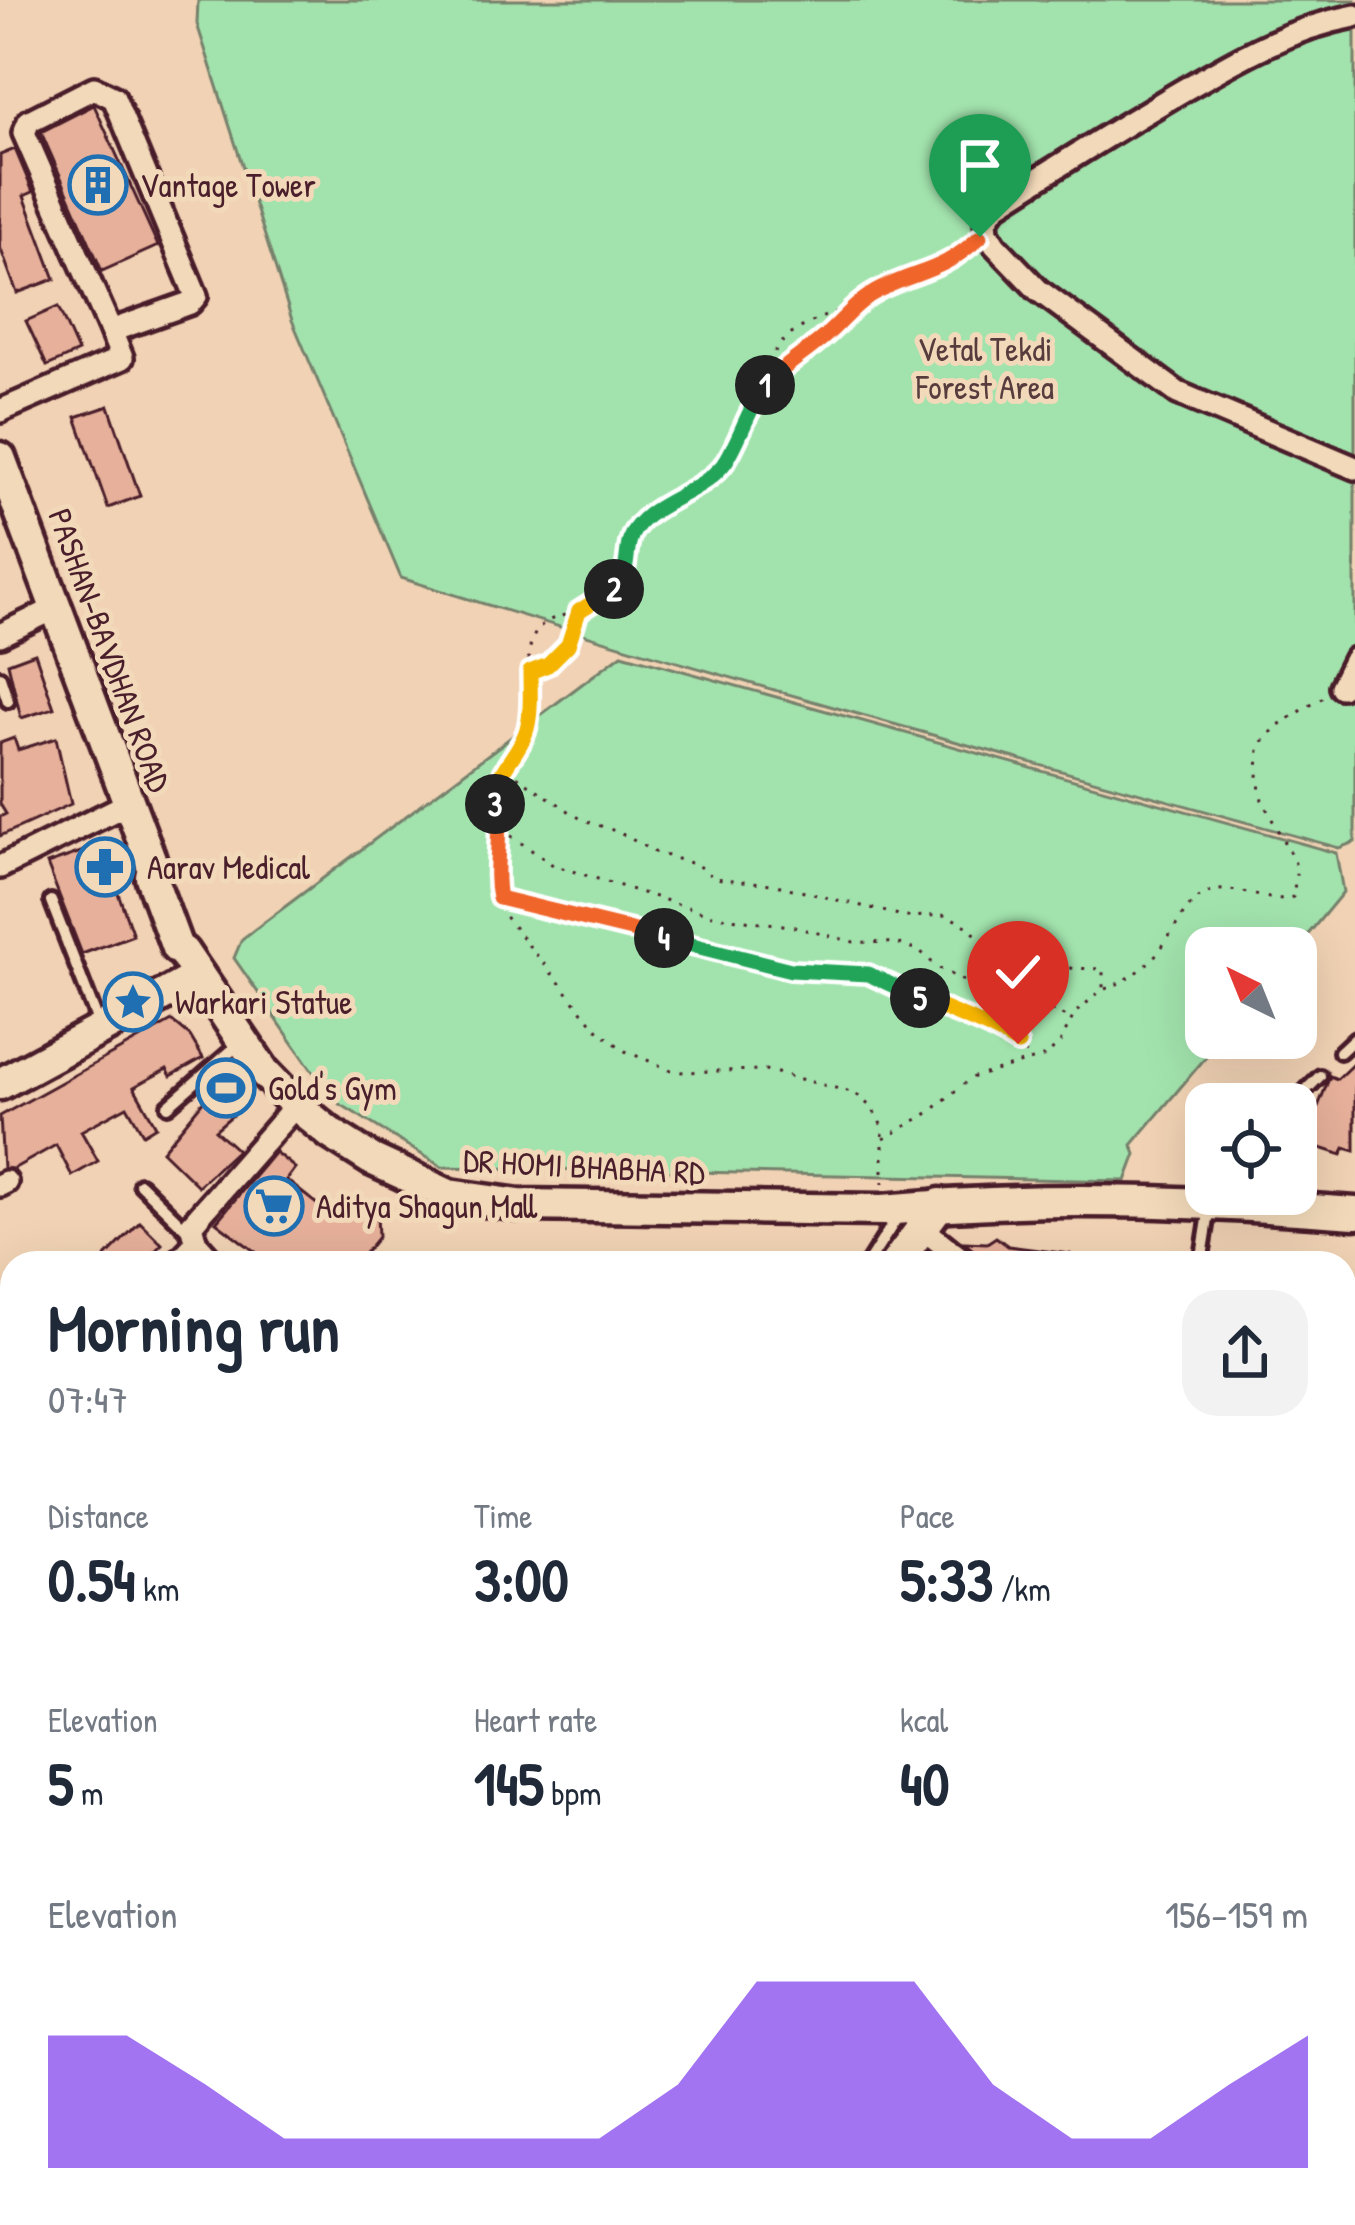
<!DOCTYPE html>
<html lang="en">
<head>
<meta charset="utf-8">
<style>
  body { margin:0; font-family:"Patrick Hand",sans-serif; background:#f2f2f3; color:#1f2937; height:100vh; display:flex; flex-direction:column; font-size:45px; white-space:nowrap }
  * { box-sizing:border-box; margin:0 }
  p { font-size:39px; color:#747a83 }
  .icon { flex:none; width:66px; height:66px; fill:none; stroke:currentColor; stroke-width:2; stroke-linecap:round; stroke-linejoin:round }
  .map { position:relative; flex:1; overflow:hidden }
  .panel { position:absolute; left:0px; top:1251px; width:1356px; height:975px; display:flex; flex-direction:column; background:#fff; border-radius:36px 36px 0 0; box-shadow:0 12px 48px #0002 }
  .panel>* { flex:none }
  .needle { width:78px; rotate:317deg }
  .tools { position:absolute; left:1185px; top:927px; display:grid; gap:24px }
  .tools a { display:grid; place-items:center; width:132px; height:132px; border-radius:24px; background:#fff; box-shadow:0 12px 48px #0002; font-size:60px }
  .pin { position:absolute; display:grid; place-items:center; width:102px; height:102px; color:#fff; margin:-123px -51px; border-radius:50% 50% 50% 0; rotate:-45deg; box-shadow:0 0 12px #0007 }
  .pin .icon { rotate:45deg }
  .km { position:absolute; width:60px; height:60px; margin:-30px; border-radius:50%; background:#222; color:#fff; font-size:33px; line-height:60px; text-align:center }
  .round { display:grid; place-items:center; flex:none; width:126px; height:126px; border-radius:36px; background:#f2f2f3 }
  .head { display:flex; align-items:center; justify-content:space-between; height:204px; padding:0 48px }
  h1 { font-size:66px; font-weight:700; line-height:90px }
  .metrics { display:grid; grid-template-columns:repeat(3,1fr); gap:18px; height:204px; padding:12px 48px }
  .metrics div { display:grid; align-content:center }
  .metrics b { font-size:60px; font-weight:700 }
  .metrics small { font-size:33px; font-weight:400 }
  .metrics p { font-size:33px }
  .chart { height:336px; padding:24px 48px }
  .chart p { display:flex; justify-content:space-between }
  .chart svg { width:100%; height:216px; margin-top:12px; fill:#7c3aed; opacity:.7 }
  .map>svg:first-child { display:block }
</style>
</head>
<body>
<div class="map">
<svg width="1355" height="2225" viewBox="0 0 1355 2225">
  <rect width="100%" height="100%" fill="#f1d2b4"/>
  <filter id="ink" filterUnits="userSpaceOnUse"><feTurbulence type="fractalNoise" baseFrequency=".00833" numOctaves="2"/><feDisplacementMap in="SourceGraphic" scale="24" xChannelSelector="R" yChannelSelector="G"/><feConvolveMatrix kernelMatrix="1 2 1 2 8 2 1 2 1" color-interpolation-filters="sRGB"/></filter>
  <g filter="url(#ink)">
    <g fill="#a2e3ad" stroke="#76816c" stroke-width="3">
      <path d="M198,0H1355V842L1339,848C1025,761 712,676 401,578L292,320L197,24Z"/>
      <path d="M622,654L1336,853L1343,892L1296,949L1206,948V1038H1222L1132,1145L1136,1154L1126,1181L442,1167L332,1099L234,958L242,939Z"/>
    </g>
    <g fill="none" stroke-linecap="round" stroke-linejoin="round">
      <g stroke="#8bdce6" stroke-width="33">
        <path d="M0,1662L12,1669"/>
        <path d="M435,2225L436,2214"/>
      </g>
    </g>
    <g fill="#e6b09a" stroke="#4a1f2b" stroke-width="3">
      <path d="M94,105L158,246L102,271L41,132Z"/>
      <path d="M15,149L33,192L24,196L55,279L17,293L0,247V155Z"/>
      <path d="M58,307L78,352L47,366L26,321Z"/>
      <path d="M109,406L140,496L108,508L76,417Z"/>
      <path d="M35,653L54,708L21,718L8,663Z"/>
      <path d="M14,738L18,750L56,738L71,804L0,836V817L6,814L0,804V743Z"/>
      <path d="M101,845L133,935L82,954L47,864Z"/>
      <path d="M172,1021L190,1036L203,1058L171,1076L167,1069L134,1087L156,1126L143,1134L127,1106L81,1131L98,1161L72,1176L56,1145L13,1169L3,1168L0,1116Z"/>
      <path d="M1355,1062V1151L1345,1148L1342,1155L1296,1140L1304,1114L1314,1117L1330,1076L1337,1079Z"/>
      <path d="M214,1088L236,1112L215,1130L237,1150L198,1186L162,1151Z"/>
      <path d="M275,1152L295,1168L286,1180L332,1216L357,1203L377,1214L378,1237L357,1263H270L216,1222Z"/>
      <path d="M140,1222L162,1244L143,1263H100Z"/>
      <path d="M996,1237L1008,1246L1070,1254V1263H981L976,1252L963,1242L987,1243Z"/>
    </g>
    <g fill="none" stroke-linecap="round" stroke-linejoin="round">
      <g stroke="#4a1f2b" stroke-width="20">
        <g id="lane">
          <path d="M0,677L8,701"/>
          <path d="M51,901L100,1027"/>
          <path d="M1340,1052L1355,1038"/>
          <path d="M1292,1104L1320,1076"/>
          <path d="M168,1106L238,1045"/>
          <path d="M140,1184L189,1232"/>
          <path d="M868,1263L898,1216"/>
          <path d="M1201,1263L1210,1207"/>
          <path d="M1344,1581L1355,1588"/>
          <path d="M1344,1935L1355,1943"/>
          <path d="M308,2214H329"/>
          <path d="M949,2214L962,2225"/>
          <path d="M1033,2214L1047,2225"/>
          <path d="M738,2225L784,2214"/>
        </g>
      </g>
      <g stroke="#4a1f2b" stroke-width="30">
        <g id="street">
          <path d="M1355,16C1285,29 1230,63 1170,98C1111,133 1053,169 996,206L986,220L987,232L995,245L1038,290L1178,393L1355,468"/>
          <path d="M94,88L114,98L196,296L190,303L111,331L24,133L29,121Z"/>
          <path d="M0,411L122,358L111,331"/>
          <path d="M0,635L58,607"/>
          <path d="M1341,687L1355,659"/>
          <path d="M0,867L129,803"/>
          <path d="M0,1185L6,1182"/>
          <path d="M922,1228L966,1263"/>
          <path d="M177,1263L196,1243"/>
          <path d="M214,1263L196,1243L191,1225L296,1105"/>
          <path d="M1344,1381L1355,1348"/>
          <path d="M0,1387L3,1406L12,1418"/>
          <path d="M1344,1467L1355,1472"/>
          <path d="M0,1548L12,1554"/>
          <path d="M0,1617L12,1623"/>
          <path d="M1344,1682L1355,1688"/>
          <path d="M1344,1842L1355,1826"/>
          <path d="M1344,2077L1355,2065"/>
          <path d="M1344,2185L1355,2188"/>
          <path d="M112,2214L124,2225"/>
          <path d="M257,2214L266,2225"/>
          <path d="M876,2214V2225"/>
          <path d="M1168,2214L1185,2225"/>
          <path d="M793,2225L811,2214"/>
        </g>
      </g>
      <g stroke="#4a1f2b" stroke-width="39">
        <g id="secondary">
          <path d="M0,458L153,867L151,877L177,948L183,952L264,1072L296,1105L330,1133L371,1159L449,1195L519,1205L883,1210C1039,1195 1199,1201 1355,1213"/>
          <path d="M0,1084L199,976"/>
          <path d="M896,1263L940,1204"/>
          <path d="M84,2225L90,2214"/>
        </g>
      </g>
      <g stroke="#4a1f2b" stroke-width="3" stroke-dasharray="3 9" stroke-linecap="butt">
        <path d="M763,386C770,334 807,323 851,306"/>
        <path d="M531,671C560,660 571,641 579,612"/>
        <path d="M501,772C509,759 521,746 526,732C536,701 518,657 538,629C546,619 561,616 572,613C621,600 625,574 633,531L653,513L699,486L726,460L763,388L800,352L826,336L835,322L881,288L939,269L972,244"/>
        <path d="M501,829L553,865L716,916L790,926L854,942L896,943L919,950L937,967L990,995L1059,1013L1068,1019"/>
        <path d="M501,899L791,970L868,974L946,1011L979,1020L1030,1057"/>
        <path d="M1105,989C1135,978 1153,962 1170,935C1179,922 1186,906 1200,897C1229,877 1264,906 1293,897L1297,867L1262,800L1258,779L1259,747L1277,726L1325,696"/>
        <path d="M883,1184V1128L872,1108L855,1093L765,1070L676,1072L625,1051L599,1031L503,914L494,864L499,820L493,796L500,773L518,777L581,819L621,833L654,852L697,865L715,878L772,884L907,917L946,915L965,925L999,955L1029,967L1103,969V989L1075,1013L1060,1043L1046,1056L971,1078L930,1112L884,1139"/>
      </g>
      <use href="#lane" stroke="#f2d9b9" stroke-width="10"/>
      <use href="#street" stroke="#f2d9b9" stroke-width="21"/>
      <use href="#secondary" stroke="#f2d9b9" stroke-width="30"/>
    </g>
  </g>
  <g fill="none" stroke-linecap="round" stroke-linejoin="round" filter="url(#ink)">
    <g stroke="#fff" stroke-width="24">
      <path id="split-1" d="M765,385C783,367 804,354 824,337C843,321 856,301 881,289C924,268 941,273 980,237"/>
    </g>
    <g stroke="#fff" stroke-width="24">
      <path id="split-2" d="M614,589C633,573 622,547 635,529C655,500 704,493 726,461C740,439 748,410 765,385"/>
    </g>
    <g stroke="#fff" stroke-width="24">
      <path id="split-3" d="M495,804C491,775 517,758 526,732C532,714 530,690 530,672L548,665L568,645L579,611L614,589"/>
    </g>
    <g stroke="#fff" stroke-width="24">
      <path id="split-4" d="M495,804C504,836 492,866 499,898L664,938"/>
    </g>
    <g stroke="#fff" stroke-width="24">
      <path id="split-5" d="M664,938L791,970L868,974L920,998"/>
    </g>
    <g stroke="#fff" stroke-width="24">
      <path id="split-6" d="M920,998C954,1015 986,1023 1018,1044"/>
    </g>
    <use href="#split-1" stroke="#f0652b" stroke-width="15"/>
    <use href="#split-2" stroke="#22a559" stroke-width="15"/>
    <use href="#split-3" stroke="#f5b400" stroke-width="15"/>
    <use href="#split-4" stroke="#f0652b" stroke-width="15"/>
    <use href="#split-5" stroke="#22a559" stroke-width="15"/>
    <use href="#split-6" stroke="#f5b400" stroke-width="15"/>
  </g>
  <defs>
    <g id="building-ring" transform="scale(3)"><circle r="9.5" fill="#f2d9b9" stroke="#1f6fb2" stroke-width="1.5"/><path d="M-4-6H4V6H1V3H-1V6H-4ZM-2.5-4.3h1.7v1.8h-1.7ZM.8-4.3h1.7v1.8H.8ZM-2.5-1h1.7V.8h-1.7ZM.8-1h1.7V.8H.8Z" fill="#1f6fb2"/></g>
    <g id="pharmacy-ring" transform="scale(3)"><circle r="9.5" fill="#f2d9b9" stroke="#1f6fb2" stroke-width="1.5"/><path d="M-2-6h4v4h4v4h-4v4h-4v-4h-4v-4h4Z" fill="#1f6fb2"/></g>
    <g id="sight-ring" transform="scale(3)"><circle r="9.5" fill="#f2d9b9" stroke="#1f6fb2" stroke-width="1.5"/><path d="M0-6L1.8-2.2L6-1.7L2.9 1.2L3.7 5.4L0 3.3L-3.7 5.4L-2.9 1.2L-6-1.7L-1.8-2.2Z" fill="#1f6fb2"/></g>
    <g id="stadium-ring" transform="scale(3)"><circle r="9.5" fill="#f2d9b9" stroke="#1f6fb2" stroke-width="1.5"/><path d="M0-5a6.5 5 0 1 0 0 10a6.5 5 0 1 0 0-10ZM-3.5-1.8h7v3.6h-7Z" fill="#1f6fb2"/></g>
    <g id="supermarket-ring" transform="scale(3)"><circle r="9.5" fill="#f2d9b9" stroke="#1f6fb2" stroke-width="1.5"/><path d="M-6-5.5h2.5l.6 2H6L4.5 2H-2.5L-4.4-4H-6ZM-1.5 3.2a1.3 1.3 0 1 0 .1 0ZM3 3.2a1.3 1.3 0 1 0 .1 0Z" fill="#1f6fb2"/></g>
  </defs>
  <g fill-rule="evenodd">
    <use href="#building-ring" x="98" y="185"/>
    <use href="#pharmacy-ring" x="105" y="867"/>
    <use href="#sight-ring" x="133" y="1002"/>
    <use href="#stadium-ring" x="226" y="1088"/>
    <use href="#supermarket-ring" x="274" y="1206"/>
  </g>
  <g text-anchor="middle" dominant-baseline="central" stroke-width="10" stroke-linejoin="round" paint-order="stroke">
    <g font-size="33" fill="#4a1f2b" stroke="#f2d9b9" text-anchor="start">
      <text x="140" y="185">Vantage Tower</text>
      <text x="147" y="867">Aarav Medical</text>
      <text x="175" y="1002">Warkari Statue</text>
      <text x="268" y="1088">Gold's Gym</text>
      <text x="316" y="1206">Aditya Shagun Mall</text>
    </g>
    <g font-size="33" fill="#573c3e" stroke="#f2d9b9">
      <text x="985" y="349">Vetal Tekdi<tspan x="985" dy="38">Forest Area</tspan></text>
    </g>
    <g font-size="33" fill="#4a1f2b" stroke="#f2d9b9">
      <text transform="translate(110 650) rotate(70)">PASHAN-BAVDHAN ROAD</text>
      <text transform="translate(584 1166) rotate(3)">DR HOMI BHABHA RD</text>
    </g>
  </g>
</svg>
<div class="tools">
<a><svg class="needle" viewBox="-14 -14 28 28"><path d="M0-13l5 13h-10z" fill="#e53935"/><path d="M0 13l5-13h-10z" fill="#747a83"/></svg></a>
<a><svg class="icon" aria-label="locate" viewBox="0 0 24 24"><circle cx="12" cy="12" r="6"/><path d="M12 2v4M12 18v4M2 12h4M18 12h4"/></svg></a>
</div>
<div class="pin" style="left:980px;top:237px;background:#1e9e55"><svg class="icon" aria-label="arrive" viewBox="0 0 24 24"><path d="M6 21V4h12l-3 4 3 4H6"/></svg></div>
<div class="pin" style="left:1018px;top:1044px;background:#d93025"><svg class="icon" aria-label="check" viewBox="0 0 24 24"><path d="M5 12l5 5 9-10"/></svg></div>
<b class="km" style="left:765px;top:385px">1</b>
<b class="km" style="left:614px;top:589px">2</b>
<b class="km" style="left:495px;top:804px">3</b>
<b class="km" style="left:664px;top:938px">4</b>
<b class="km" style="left:920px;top:998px">5</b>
<section class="panel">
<div class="head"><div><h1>Morning run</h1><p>07:47</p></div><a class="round"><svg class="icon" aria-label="share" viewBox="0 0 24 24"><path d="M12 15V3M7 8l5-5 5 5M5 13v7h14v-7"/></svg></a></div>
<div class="metrics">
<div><p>Distance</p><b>0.54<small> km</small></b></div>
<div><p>Time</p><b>3:00</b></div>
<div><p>Pace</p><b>5:33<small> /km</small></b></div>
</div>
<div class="metrics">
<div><p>Elevation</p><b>5<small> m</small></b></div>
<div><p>Heart rate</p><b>145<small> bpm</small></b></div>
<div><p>kcal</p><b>40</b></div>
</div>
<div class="chart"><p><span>Elevation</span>156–159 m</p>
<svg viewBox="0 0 160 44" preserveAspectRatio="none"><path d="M0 44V17L10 17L20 27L30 38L40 38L50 38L60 38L70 38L80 27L90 6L100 6L110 6L120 27L130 38L140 38L150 27L160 17V44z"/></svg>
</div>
</section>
</div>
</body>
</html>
